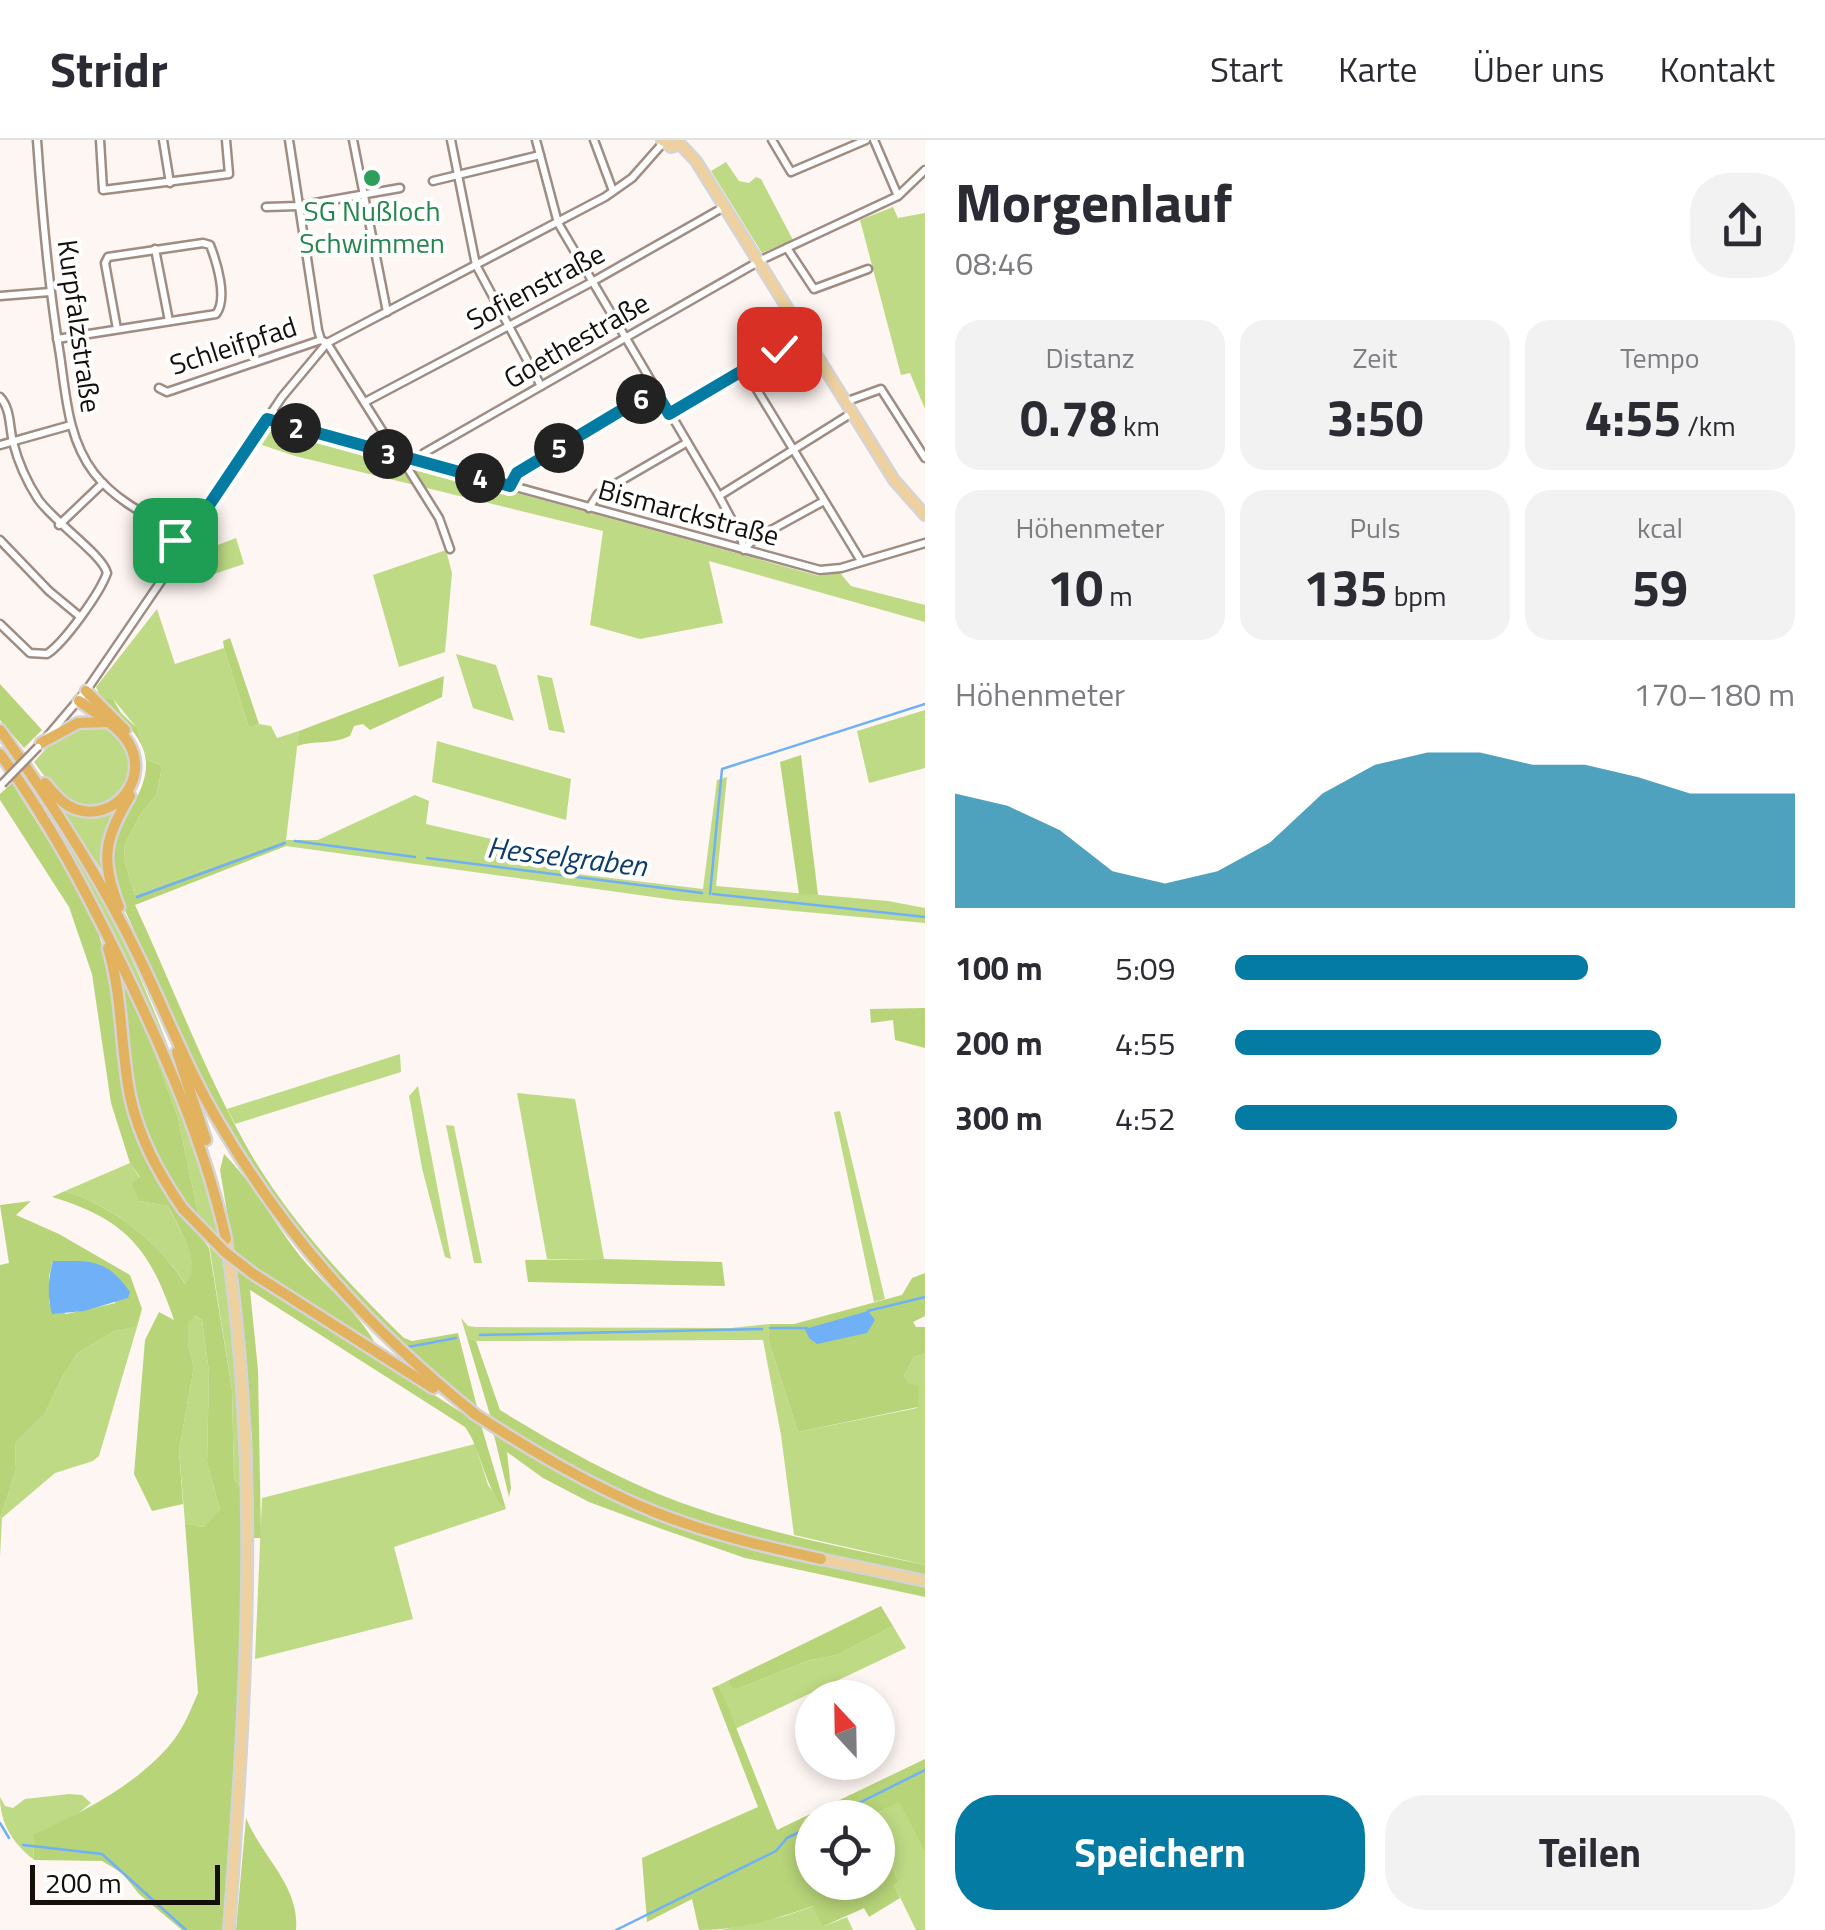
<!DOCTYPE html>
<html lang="de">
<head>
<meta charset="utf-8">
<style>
  body { margin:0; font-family:"Titillium Web",sans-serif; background:#f2f2f3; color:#2b2b33; height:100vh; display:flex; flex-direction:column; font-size:38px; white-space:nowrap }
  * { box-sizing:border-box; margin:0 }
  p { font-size:32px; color:#7c7c81 }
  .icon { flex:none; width:55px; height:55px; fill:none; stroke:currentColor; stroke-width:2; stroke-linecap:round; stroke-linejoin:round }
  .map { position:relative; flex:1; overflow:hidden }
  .drawer { display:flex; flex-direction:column; background:#fff; width:900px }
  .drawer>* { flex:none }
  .needle { width:65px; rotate:338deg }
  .controls { position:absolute; left:795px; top:1540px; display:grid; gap:20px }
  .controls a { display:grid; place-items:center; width:100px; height:100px; border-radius:50%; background:#fff; box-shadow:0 5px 15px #0003; font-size:50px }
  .scale { position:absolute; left:30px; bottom:25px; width:190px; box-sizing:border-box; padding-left:10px; border:5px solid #150f0b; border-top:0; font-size:28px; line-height:35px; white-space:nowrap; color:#150f0b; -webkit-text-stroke:8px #fff; paint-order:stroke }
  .pin { position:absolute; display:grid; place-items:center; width:85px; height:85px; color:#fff; margin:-42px; border-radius:20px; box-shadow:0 5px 15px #0006 }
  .km { position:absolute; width:50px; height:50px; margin:-25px; border-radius:50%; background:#222; color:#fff; font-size:28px; line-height:50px; text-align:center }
  .round { display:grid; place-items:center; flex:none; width:105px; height:105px; border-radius:40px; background:#f2f2f3 }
  .headline { display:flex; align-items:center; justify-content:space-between; height:170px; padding:0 30px }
  h1 { font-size:55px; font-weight:700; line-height:75px }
  .metrics { display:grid; grid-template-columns:repeat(3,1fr); gap:15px; height:170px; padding:10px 30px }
  .metrics div { display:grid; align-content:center; border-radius:25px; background:#f2f2f3; text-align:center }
  .metrics b { font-size:50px; font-weight:700 }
  .metrics small { font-size:28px; font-weight:400 }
  .metrics p { font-size:28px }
  .chart { height:280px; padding:20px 30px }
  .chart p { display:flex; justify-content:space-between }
  .chart svg { width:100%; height:180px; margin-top:10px; fill:#047ba3; opacity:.7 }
  .cta { display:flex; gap:20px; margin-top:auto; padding:20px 30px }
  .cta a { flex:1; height:115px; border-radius:40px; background:#047ba3; color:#fff; font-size:40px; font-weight:700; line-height:115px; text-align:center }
  .cta a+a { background:#f2f2f3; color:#2b2b33 }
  ul { padding:0 30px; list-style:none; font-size:32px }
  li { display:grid; grid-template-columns:160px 120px 1fr; align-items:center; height:75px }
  li i { height:25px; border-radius:12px; background:#047ba3 }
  header { display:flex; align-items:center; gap:60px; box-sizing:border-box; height:140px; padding:0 50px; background:#fff; border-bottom:2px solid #e1e1e2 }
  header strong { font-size:48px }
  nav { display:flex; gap:55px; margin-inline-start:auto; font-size:35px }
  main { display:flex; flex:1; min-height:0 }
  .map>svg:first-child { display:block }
</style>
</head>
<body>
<header>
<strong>Stridr</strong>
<nav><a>Start</a><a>Karte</a><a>Über uns</a><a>Kontakt</a></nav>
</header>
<main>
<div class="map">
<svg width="925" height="1790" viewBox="0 0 925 1790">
  <rect width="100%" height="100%" fill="#fef6f2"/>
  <g fill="#beda84">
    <path d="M726,22L739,41L749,43L756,37L761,39L793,100L762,113L711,31Z"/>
    <path d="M893,67L898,78L925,73V269L910,233L901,235L860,80Z"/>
    <path d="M274,286L819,436L840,433L851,446L925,465V482L709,421L723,483L640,499L590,485L603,391L295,316L259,304Z"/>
    <path d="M236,398L244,424L214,434L210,408Z"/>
    <path d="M446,410L452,433L445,512L399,527L373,435Z"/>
    <path d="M157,469L175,524L224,508L249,588L259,584L271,586L277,598L299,591L286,700H318L415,655L429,661L426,684L561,715L560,732L703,749L717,640L727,637L716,746L888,761L925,768V783L675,760L286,706L285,700L135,755L124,720L125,704L140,675L157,654L162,626L148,620L137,588L113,559H101L96,547Z"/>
    <path d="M456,514L496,525L514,581L473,568Z"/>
    <path d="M537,535L552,538L565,593L549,590Z"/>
    <path d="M925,570V628L869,643L857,591Z"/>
    <path d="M83,586C90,586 100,585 107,587C159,603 116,700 64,659C53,649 43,634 34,622L51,603Z"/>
    <path d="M437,601L571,639L566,680L432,642Z"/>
    <path d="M24,632C90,730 137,817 176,929L115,803L19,638Z"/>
    <path d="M120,664L103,700L104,734L59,666L73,672Z"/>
    <path d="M136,862C176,945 209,1032 225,1123C238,1199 240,1276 244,1353L234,1339L232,1250L206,1085L199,1078L178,978Z"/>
    <path d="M400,914L401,932L235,984L227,969Z"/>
    <path d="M418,946L451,1119L445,1117L422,1028L409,956Z"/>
    <path d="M517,953L575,959L604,1119H547Z"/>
    <path d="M840,971L885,1159L874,1162L834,972Z"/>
    <path d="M446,985L454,986L482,1123H474Z"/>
    <path d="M130,1023L140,1038L139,1061L168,1066C178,1087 204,1126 186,1145C159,1102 113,1066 65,1051Z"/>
    <path d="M142,1170L99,1316L93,1321L55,1333L2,1378L0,1418V1379L16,1330L15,1304L44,1275L64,1234L78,1213L115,1191L134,1187Z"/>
    <path d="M194,1176L202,1180L209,1232L207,1322L220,1369L203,1387L185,1383L179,1310L194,1227L188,1204V1183Z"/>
    <path d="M461,1178L468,1186L476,1187L731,1188L770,1184L768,1199L798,1292L917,1268L904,1236L914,1217L925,1214V1425L794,1395L781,1295L763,1200L476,1201L467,1198Z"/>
    <path d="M475,1304L488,1345L506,1369L394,1407L413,1479L255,1519L262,1358Z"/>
    <path d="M893,1486L906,1508L735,1589L719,1545L729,1540L737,1549L807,1521L837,1515Z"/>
    <path d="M69,1654L82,1655L91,1663L71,1679L33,1694L34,1720C13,1703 0,1684 0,1657L5,1666L13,1668L25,1659Z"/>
    <path d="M899,1661L925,1713V1790H916L894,1745L899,1742L878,1696V1678H869Z"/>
    <path d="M814,1766L822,1787L847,1777L853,1790H721L785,1776Z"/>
  </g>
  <g fill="#b7d478" fill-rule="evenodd">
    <path d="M230,498L259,584L249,588L224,508L223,501Z"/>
    <path d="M444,536L442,557L370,590L363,584L354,586L350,596C332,605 314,600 297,606L299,591Z"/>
    <path d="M0,544L42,590L24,608L0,580Z"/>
    <path d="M101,559H113L121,573L137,588L148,620L162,626L157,654L140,675L125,704L124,720L135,755L285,700L286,706L135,765C174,849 206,936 252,1016C293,1084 347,1143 404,1198L412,1201L458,1193L477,1267C427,1236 386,1194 348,1150C301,1096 256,1041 221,978C182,907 153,831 119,757C114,742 108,726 111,710C118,681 148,653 146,622C145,597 118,575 101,559Z"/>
    <path d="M801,615L818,755L799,754L780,622Z"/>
    <path d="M12,643L66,729L99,795L110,831L137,995L149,1025L209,1108L232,1250L234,1339L244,1353L239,1552L225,1790H182L139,1754L122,1733L102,1721L34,1720L33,1694C80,1675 141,1642 173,1601C184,1587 191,1569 198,1553L185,1383L203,1387L220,1369L207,1322L209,1232L202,1180L195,1176L188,1183V1204L194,1227L179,1310L183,1364L152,1371L134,1334L145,1200L159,1172L174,1180C150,1109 126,1079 52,1057L65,1051C113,1066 159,1102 185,1144C204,1127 178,1086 168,1066L139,1061L132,1043L140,1037L130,1023L111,963L92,834L69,767L0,660V654Z"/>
    <path d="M115,819L136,862L178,978L199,1078C159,1032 134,980 128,918C124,884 124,853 115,819Z"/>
    <path d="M925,868V908L895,900L893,880L871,883L870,869Z"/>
    <path d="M224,1014C254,1044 274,1083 300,1116C324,1145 361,1174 377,1207L234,1114L220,1030Z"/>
    <path d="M31,1061L16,1075L59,1094L130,1135L142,1169L135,1187L115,1191L78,1213L64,1234L44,1275L15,1304L16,1330L0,1379V1125L9,1123L0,1065ZM53,1121L116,1163L66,1174L49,1163V1136Z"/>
    <path d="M604,1119L722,1122L725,1146L528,1142L525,1120Z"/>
    <path d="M237,1129L481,1285L506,1369C483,1347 483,1312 465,1287L250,1150L258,1230L261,1398H254L252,1298Z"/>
    <path d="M925,1133V1176L913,1182L916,1187H925V1214L914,1217L904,1236L908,1243L919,1247L918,1267L798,1292L768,1199L770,1184H794L902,1155L912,1138Z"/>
    <path d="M467,1198L476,1201L500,1270C557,1305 616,1338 679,1362C758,1391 842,1407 925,1425V1436C773,1404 615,1374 490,1275Z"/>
    <path d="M493,1291C577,1343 663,1385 759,1411C813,1426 870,1433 925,1445V1457L745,1418L659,1388L589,1362L543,1338L507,1312L511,1348L509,1357Z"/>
    <path d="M881,1466L893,1486L837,1515L807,1521L737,1549L730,1546L729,1540Z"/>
    <path d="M719,1545L777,1690L925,1619V1713L899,1662L869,1677L812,1678V1742H878V1696L899,1742L894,1745L900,1758L869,1777L864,1768L822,1787L813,1766C777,1779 738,1790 699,1790L692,1759L647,1782L642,1718L758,1667L712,1548Z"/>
    <path d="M246,1678C262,1717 300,1746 296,1790H236Z"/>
  </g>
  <g fill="#70b0f7">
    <path d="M53,1121C91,1121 106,1118 130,1152L128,1158L84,1171L52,1174C47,1156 48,1139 53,1121Z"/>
    <path d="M868,1171L875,1180L867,1193L817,1204L809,1198L805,1189Z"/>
  </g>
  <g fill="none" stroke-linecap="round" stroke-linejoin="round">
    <g stroke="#70b0f7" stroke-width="2.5">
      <path d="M295,701L415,717"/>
      <path d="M427,718L702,753"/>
      <path d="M710,754L722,629L925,564"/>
      <path d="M713,754L925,777"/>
      <path d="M137,757L285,703"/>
      <path d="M868,1171L925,1157"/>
      <path d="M770,1188H807"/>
      <path d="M480,1195L762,1189"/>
      <path d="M408,1207L456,1198"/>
      <path d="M829,1678L925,1630"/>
      <path d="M0,1683L9,1698"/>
      <path d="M23,1705L102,1714L186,1790"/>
      <path d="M616,1790L776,1711L787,1698L812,1686"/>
    </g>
    <g stroke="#9f8d83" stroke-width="11">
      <g id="minor">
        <path d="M37,0C42,72 48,144 60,215C66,256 68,299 94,333C115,360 146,375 175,391"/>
        <path d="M100,0L103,50L229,34L226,0"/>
        <path d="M163,0L170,43"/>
        <path d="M289,0L318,190L321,200L327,203L388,300L386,313"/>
        <path d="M353,0L387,172"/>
        <path d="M451,0L476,125L541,246"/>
        <path d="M536,0L558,83L719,356L741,397L744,410L753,400L824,361"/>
        <path d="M594,0L613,51"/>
        <path d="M772,0L791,32L866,0"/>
        <path d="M874,0L898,56"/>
        <path d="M433,41L540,15"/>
        <path d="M266,67L298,66L400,48"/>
        <path d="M787,108L814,149L868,129"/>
        <path d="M155,109L169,181"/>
        <path d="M0,156L50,152"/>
        <path d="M57,199L216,174C228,159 217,123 210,105L203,103L108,117L105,123L117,189"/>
        <path d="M745,230L861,421"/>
        <path d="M159,248L167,252L321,200"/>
        <path d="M0,257C11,269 9,286 13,302C18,322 27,342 38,359C53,381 103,415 107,433C100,453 64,503 47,514L30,513L0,484"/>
        <path d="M365,262L592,142L724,67"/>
        <path d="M845,262L881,249L925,318"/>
        <path d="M669,274L779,209"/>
        <path d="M267,279L820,430L841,428L925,403"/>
        <path d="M0,305L71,285"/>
        <path d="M406,319L407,327L439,378L450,409"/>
        <path d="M420,322L424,313L763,119L898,56L925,30"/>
        <path d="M510,346L517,333L655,250"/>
        <path d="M719,356L852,273"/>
        <path d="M589,368L598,354L686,303"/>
        <path d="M197,383L282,257L327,203L605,57L632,38L663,3"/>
        <path d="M59,385L103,343"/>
        <path d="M175,391L184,382L197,383"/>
        <path d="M175,391L176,403L183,409"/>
        <path d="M0,400L49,451L78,475"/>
        <path d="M183,409H194L203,402V390L197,383"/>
        <path d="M46,598L86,551L183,409"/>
      </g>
    </g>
    <g stroke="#d5d4d3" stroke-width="14">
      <g id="major">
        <path d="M662,0L671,7L680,4L696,21L894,340L925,375"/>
        <path d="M226,1099C261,1329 246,1559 229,1790"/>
        <path d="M821,1419L925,1441"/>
      </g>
    </g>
    <g stroke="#d5d4d3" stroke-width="15">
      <g id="highway">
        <path d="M86,551L125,590"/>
        <path d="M0,590C50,660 97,732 135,809C164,867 187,930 221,986C288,1100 373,1192 475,1274"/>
        <path d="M41,603L78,583L107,582"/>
        <path d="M0,614C49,680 87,753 123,827C166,916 204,1002 226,1099"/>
        <path d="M45,643C54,653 62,664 75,669C115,683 151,638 128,602C117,585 95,573 79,561"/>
        <path d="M119,767C100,720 104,699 130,656"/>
        <path d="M108,808C123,857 120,906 130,956C139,998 159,1034 183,1069"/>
        <path d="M177,912L206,1000"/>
        <path d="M252,1133L433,1248"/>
        <path d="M473,1273C532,1311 592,1347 657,1373C710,1394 766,1407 821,1419"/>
      </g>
    </g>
    <use href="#minor" stroke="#fff" stroke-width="6"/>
    <use href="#major" stroke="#eed19e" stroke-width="9"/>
    <use href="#highway" stroke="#e2b25e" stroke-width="10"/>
    <g stroke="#9f8d83" stroke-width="11" stroke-linecap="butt">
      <path id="minor-bridge" d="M2,644L38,607"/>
    </g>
    <g stroke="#d5d4d3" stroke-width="15" stroke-linecap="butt">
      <path id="highway-bridge" d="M183,1069L225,1112L252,1133"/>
    </g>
    <use href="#minor-bridge" stroke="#fff" stroke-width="6"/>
    <use href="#highway-bridge" stroke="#e2b25e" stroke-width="10"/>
  </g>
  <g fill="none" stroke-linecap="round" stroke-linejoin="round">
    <g stroke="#fff" stroke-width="20">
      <path id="route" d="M175,400V391L181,383H197L267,279L510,346L517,333L655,250L669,274L779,209"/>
    </g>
    <use href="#route" stroke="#047ba3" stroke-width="12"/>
  </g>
  <circle fill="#2e9e5b" stroke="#fff" stroke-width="4" cx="372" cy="38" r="10"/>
  <g text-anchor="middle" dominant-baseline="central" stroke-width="8" stroke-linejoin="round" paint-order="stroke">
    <g font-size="28" fill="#27864d" stroke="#fff">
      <text x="372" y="70">SG Nußloch<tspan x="372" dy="32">Schwimmen</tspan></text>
    </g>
    <g font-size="28" fill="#150f0b" stroke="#fff">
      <text transform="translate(535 146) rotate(-28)">Sofienstraße</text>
      <text transform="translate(80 186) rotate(82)">Kurpfalzstraße</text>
      <text transform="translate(576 200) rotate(-30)">Goethestraße</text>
      <text transform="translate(233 205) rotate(-18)">Schleifpfad</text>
      <text transform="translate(689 372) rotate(15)">Bismarckstraße</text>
    </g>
    <g font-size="30" font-style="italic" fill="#0f3d6a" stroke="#fff">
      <text transform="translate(567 716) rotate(7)">Hesselgraben</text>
    </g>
  </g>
</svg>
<div class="controls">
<a><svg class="needle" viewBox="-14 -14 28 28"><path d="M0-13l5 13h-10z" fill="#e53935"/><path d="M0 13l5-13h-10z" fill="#7c7c81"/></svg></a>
<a><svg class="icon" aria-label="locate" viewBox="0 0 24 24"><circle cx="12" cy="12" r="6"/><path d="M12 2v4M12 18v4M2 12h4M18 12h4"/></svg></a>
</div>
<div class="scale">200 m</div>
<div class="pin" style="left:175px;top:400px;background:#1e9e55"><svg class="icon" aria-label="arrive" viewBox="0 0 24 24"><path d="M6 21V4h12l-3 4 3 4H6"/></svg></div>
<div class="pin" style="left:779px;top:209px;background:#d93025"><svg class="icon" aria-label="check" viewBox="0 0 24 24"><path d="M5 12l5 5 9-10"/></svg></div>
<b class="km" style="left:296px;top:288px">2</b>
<b class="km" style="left:388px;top:314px">3</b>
<b class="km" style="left:480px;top:338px">4</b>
<b class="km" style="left:559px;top:308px">5</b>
<b class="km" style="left:641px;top:259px">6</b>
</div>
<section class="drawer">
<div class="headline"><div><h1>Morgenlauf</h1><p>08:46</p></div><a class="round"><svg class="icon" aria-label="share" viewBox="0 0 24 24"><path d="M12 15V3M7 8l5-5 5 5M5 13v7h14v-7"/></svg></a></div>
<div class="metrics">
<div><p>Distanz</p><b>0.78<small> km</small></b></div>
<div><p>Zeit</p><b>3:50</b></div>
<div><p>Tempo</p><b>4:55<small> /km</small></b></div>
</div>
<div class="metrics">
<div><p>Höhenmeter</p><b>10<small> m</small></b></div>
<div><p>Puls</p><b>135<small> bpm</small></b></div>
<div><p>kcal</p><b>59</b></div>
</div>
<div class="chart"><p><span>Höhenmeter</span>170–180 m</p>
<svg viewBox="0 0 160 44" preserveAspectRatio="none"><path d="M0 44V16L10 19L20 25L30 35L40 38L50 35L60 28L70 16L80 9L90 6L100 6L110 9L120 9L130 12L140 16L150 16L160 16V44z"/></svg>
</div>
<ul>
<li><b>100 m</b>5:09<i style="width:63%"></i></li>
<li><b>200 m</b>4:55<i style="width:76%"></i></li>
<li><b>300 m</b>4:52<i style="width:79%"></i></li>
</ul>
<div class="cta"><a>Speichern</a><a>Teilen</a></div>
</section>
</main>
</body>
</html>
